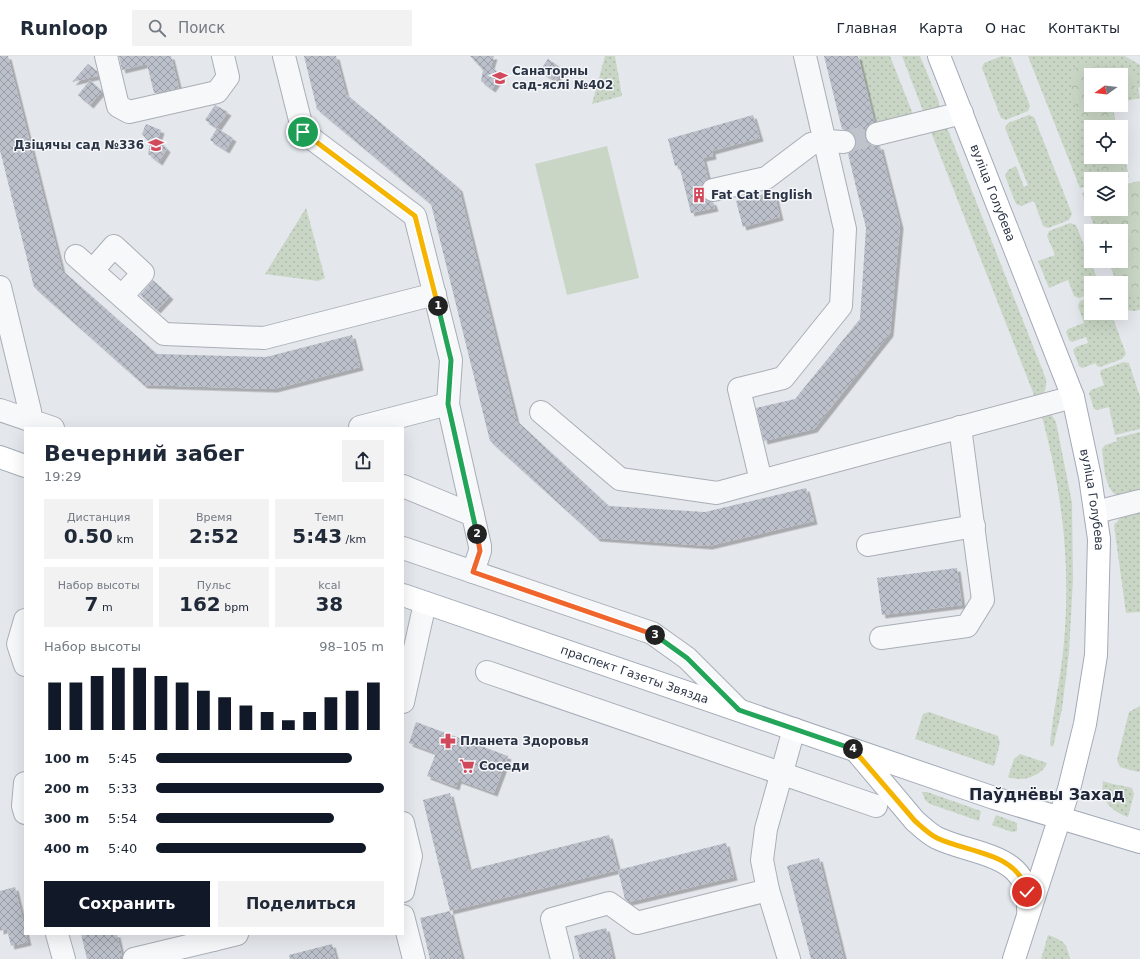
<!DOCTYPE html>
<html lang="ru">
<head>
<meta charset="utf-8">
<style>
  body { margin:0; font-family:"DejaVu Sans",sans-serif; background:#f2f2f3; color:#1f2937; height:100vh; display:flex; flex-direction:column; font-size:15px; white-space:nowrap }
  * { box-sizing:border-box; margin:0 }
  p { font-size:13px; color:#747a83 }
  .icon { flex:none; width:22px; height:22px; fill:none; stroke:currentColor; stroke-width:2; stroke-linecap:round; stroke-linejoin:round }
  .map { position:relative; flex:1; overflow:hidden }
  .details { position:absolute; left:24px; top:371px; width:380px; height:508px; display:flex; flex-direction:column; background:#fff; border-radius:0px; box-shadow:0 4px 16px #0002 }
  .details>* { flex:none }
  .needle { width:26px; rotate:256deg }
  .controls { position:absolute; left:1084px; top:12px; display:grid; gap:8px }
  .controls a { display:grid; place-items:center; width:44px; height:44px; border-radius:0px; background:#fff; box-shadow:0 4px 16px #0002; font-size:20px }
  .pin { position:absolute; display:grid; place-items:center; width:34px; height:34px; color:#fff; margin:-17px; border:2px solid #fff; border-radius:50%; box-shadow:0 1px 4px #0007 }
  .km { position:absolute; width:20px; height:20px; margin:-10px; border-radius:50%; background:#222; color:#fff; font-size:11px; line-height:20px; text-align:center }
  .round { display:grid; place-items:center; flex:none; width:42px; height:42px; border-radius:0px; background:#f2f2f3 }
  .summary { display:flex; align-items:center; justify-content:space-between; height:68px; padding:0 20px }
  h1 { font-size:22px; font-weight:700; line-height:30px }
  .figures { display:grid; grid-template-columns:repeat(3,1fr); gap:6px; height:68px; padding:4px 20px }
  .figures div { display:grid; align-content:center; border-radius:0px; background:#f2f2f3; text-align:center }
  .figures b { font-size:20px; font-weight:700 }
  .figures small { font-size:11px; font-weight:400 }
  .figures p { font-size:11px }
  .chart { height:112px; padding:8px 20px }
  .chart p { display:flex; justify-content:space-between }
  .chart svg { width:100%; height:72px; margin-top:4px; stroke:#111827; stroke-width:6 }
  .cta { display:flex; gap:8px; margin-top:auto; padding:8px 20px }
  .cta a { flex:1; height:46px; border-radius:0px; background:#111827; color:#fff; font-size:16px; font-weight:700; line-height:46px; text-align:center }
  .cta a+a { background:#f2f2f3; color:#1f2937 }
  ul { padding:0 20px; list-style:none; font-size:13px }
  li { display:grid; grid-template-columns:64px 48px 1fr; align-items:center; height:30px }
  li i { height:10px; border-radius:5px; background:#111827 }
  header { display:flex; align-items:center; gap:24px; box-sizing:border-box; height:56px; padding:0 20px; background:#fff; border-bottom:1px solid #e0e1e3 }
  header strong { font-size:19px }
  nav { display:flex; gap:22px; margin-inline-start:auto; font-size:14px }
  .search { width:280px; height:36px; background:#f2f2f3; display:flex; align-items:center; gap:10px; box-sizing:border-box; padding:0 14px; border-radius:0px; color:#747a83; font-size:15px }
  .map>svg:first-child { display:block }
</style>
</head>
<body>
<header>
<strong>Runloop</strong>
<div class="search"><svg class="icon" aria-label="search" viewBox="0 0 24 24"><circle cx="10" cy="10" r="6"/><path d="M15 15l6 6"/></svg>Поиск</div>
<nav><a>Главная</a><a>Карта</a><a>О нас</a><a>Контакты</a></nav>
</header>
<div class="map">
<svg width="1140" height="903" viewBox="0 0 1140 903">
  <defs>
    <pattern id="grass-dots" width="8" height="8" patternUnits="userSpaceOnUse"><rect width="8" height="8" fill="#c9d6c5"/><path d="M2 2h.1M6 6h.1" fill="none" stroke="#adb8ab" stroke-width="1.8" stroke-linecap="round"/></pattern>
    <pattern id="forest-crowns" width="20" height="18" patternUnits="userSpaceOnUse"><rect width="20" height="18" fill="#c9d6c5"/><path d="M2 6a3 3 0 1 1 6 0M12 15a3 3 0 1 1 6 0" fill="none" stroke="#adb8ab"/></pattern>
    <pattern id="building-cross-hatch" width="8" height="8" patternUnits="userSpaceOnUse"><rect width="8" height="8" fill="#bbc0ca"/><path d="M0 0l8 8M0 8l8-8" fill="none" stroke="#989da6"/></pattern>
    <filter id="shadow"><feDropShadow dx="3.5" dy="3.5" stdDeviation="0" flood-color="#0004"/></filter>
  </defs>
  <rect width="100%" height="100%" fill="#e4e7ec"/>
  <g fill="url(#grass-dots)">
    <path d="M605,0H615L622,40L592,48Z"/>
    <path d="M859,0H890L914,61L877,71Z"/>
    <path d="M902,0H920L939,46V52L925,60Z"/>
    <path d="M1002,0L1011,1L1030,50L1028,55L1006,64L1001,62L982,12L984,7Z"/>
    <path d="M1028,0H1125L1140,9V31L1138,32L1140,42L1121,46V19H1091V49H1112L1117,71H1091V101H1121V86L1129,121L1120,123H1091V129L1080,132Z"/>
    <path d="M1029,59L1034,61L1072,158L1069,164L1048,172L1043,170L1034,145L1021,150L1016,148L1005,120L1008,114L1016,110L1024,131L1028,129L1005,72L1008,67Z"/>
    <path d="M946,69L1046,323C1047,334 1044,338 1036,344L929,71Z"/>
    <path d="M1140,125V254L1134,255L1127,254L1121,238V227H1117L1108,205H1121V175H1096L1082,137L1091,135V153H1121V129Z"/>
    <path d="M306,152L325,222L318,225L265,218Z"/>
    <path d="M1070,167L1076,169L1099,227H1091V238L1079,242L1074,240L1068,224L1049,232L1038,205L1055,199L1047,180L1049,175Z"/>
    <path d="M1091,241V257H1111L1126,298L1122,303L1100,311L1097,310L1096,307L1082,312L1079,310L1073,294L1076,291L1088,287L1086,281L1072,286L1069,284L1066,276L1068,273L1084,267L1078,250L1080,245Z"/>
    <path d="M1124,306L1129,307L1140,341V373L1115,379L1109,351L1097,354L1094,353L1089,337L1091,334L1104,329L1100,317L1101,314Z"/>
    <path d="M1041,357L1051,358L1056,366L1072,447L1073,523L1069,596L1062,653L1053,691L1050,689C1053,655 1061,621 1064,586C1071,507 1062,433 1041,357Z"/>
    <path d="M1140,376V437C1134,438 1127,440 1121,440C1104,439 1104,406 1102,393L1105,389L1117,385L1116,382Z"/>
    <path d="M1140,454V556L1126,557L1114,469L1122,460Z"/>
    <path d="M1140,650V715L1138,716L1120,711L1117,704L1129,656Z"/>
    <path d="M929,656L998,680L1000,687L994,710L915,683L923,658Z"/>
    <path d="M1020,698L1047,707C1041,721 1022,726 1008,721L1014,703Z"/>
    <path d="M1103,725C1113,729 1122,729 1132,732L1134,738L1128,761C1111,755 1100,744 1103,725Z"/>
    <path d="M922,736H927L981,755L979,765L930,748L925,744Z"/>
    <path d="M996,759L1017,767V775L1012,776L992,769Z"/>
    <path d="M1048,879C1064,885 1066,886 1070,903H1041Z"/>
  </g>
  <g fill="url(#forest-crowns)">
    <path d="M1085,6L1096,11L1103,19H1091V49H1110L1113,71H1091V75C1078,58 1067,36 1073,14Z"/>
    <path d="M1126,10L1136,20L1134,38L1126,42H1121V19H1115L1119,13Z"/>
    <path d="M1121,96L1123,116L1112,122L1106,123L1102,119L1097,101H1121Z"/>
    <path d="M1140,128V238L1130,240L1123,234L1113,205H1121V175H1102L1094,153H1121V131Z"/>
  </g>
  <path fill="#c9d6c5" d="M607,90L639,222L567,239L535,108Z"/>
  <g fill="url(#building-cross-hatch)" filter="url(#shadow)">
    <path d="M0,0H8L62,214L157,298L266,301L352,279L360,311L274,333L144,329L34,231L0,94Z"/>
    <path d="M119,0H171L179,32L154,37L147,8L122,14Z"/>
    <path d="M304,0H336L346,38L459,132L516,364L609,450L705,456L806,432L814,465L709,490L597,482L490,385L431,148L317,53Z"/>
    <path d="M470,0H494L491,10L501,20L492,33L481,25L483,14Z"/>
    <path d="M824,0H858L874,66L868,69L865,75V81L868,87L874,90H880L900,169L890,277L814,373L764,385L756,352L795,343L860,263L866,172L848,98L854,93L856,86L855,80L851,76L842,73Z"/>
    <path d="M548,3L563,13L556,25L540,15Z"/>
    <path d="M88,8L97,15L98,20L72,26Z"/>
    <path d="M90,24L102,35L90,49L78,39Z"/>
    <path d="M215,49L228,56L217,72L205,64Z"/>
    <path d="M753,59L760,82L712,95L713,100L703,102L708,123L701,130V137L704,143L713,146L715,152L691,157L679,109L675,110L668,83Z"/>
    <path d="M146,68L161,74L158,83L167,93L159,106L148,98L150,87L142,78Z"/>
    <path d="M217,72L233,82L226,94L210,84Z"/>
    <path d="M774,136L780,161L743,171L736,145Z"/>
    <path d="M153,224L170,240L157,254L140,239Z"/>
    <path d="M957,512L962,549L882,559L877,522Z"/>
    <path d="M416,666L508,700L494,737L458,724L456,731L427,720L436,697L409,687Z"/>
    <path d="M450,737L469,814L609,779L618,814L450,855L423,744Z"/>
    <path d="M726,787L734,821L629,846L625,843L618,814Z"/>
    <path d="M819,802L844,903H811L787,810Z"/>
    <path d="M15,831L28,886L11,890L7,873L0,875V835Z"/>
    <path d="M450,855L462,903H430L420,862Z"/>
    <path d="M606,872L613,903H580L574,880Z"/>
    <path d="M81,878H117L122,900H119L120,903H87Z"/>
    <path d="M332,888L336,903H290L289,899Z"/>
  </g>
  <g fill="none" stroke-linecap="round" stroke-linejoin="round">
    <path stroke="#bfc3cb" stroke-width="22" stroke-dasharray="22 11" stroke-linecap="butt" d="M844,86L877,78"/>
    <g stroke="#a9aeb7" stroke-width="24">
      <g id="minor">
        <path d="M106,0L118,50L129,56L217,36L228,21L223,0"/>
        <path d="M284,0L303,76L415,160L451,304L448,348L480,490V495L473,516"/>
        <path d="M877,78L962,57"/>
        <path d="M713,134L766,122L811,88L825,85L844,86"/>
        <path d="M76,200L164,278L264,282L435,238"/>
        <path d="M93,214L114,190L143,217L122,240"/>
        <path d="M0,231L30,355L27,363"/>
        <path d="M0,354L53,372"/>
        <path d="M541,356L620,423L717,437L761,425L739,333L783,322L841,250L845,173L805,0"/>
        <path d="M361,372L360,371L448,348"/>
        <path d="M761,425L1073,341"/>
        <path d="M403,430L473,459"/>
        <path d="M1096,456L1140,445"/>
        <path d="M868,489L974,470"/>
        <path d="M403,492L652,577L687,602L739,654"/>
        <path d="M25,564L18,588L25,609"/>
        <path d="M881,582L967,570L983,544L960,371"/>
        <path d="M487,616L876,750"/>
        <path d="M403,646L425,547"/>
        <path d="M25,727L23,750L25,757"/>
        <path d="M403,767L411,800L403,835"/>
        <path d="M403,860L414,903"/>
        <path d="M57,878L64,903"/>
        <path d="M213,884L237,878"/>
        <path d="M134,903L213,884L212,878"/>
        <path d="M562,903L552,863L609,847L637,867L768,834"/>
        <path d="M789,903L768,834L762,804L766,773L794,673"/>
      </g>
    </g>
    <g stroke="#a3abb8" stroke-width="24">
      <g id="major">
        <path id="s1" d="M939,0L1073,341L1090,421L1099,483L1096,599L1085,668L1069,733L1014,903"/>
        <path d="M0,401L25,410"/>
        <path id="s2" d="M403,539L994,742L1140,786"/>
        <path d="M856,695L915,765C922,771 929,778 937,782C975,800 1031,797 1028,853"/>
      </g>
    </g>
    <use href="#minor" stroke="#f7f8fa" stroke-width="22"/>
    <use href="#major" stroke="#fff" stroke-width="22"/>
  </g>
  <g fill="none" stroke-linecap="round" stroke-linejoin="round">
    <g stroke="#fff" stroke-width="8">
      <path id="split-1" d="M303,76L415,160L438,250"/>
    </g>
    <g stroke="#fff" stroke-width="8">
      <path id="split-2" d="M438,250L451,304L448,348L477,478"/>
    </g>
    <g stroke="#fff" stroke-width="8">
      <path id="split-3" d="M477,478L480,495L473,516L655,579"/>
    </g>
    <g stroke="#fff" stroke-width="8">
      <path id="split-4" d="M655,579L687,602L739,654L853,693"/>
    </g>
    <g stroke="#fff" stroke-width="8">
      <path id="split-5" d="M853,693L915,765C922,771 929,778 937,782C968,797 1018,796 1027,836"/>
    </g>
    <use href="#split-1" stroke="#f5b400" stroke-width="5"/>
    <use href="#split-2" stroke="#22a559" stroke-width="5"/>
    <use href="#split-3" stroke="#f0652b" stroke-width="5"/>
    <use href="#split-4" stroke="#22a559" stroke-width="5"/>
    <use href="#split-5" stroke="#f5b400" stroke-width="5"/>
  </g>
  <defs>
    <g id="school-bare" transform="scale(1.2)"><path d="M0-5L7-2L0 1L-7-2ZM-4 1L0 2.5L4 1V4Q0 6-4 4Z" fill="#d1495b" stroke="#f4f6f9" stroke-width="2.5" paint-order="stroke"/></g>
    <g id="building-bare" transform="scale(1.2)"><path d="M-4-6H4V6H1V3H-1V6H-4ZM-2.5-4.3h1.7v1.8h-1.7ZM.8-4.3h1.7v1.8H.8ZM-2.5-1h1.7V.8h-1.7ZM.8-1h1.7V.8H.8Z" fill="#d1495b" stroke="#f4f6f9" stroke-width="2.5" paint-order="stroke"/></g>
    <g id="pharmacy-bare" transform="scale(1.2)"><path d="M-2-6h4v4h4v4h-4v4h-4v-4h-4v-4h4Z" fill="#d1495b" stroke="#f4f6f9" stroke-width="2.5" paint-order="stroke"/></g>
    <g id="supermarket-bare" transform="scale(1.2)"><path d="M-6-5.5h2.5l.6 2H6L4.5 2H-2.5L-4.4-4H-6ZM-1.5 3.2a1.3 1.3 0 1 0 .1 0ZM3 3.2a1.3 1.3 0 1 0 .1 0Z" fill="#d1495b" stroke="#f4f6f9" stroke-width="2.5" paint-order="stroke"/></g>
  </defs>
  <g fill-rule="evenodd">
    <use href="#school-bare" x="500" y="22"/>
    <use href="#school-bare" x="156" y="89"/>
    <use href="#building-bare" x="699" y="139"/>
    <use href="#pharmacy-bare" x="448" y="685"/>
    <use href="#supermarket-bare" x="467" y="710"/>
  </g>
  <g text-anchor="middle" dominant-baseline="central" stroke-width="3" stroke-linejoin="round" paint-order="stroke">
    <g font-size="12" font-weight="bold" fill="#2b3445" stroke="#f4f6f9" text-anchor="start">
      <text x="512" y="15">Санаторны<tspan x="512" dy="14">сад-яслі №402</tspan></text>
      <text x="144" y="89" text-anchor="end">Дзіцячы сад №336</text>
      <text x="711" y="139">Fat Cat English</text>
      <text x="460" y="685">Планета Здоровья</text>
      <text x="479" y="710">Соседи</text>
    </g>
    <g font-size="12" fill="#2b3445" stroke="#f4f6f9">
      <text stroke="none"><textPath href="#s1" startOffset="147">вуліца Голубева</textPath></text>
      <text stroke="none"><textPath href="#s1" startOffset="471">вуліца Голубева</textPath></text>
      <text stroke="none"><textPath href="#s2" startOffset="245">праспект Газеты Звязда</textPath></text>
    </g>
    <g font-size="16" font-weight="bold" fill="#1d2536" stroke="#f4f6f9">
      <text x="1047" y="738">Паўднёвы Захад</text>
    </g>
  </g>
</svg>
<div class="controls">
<a><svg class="needle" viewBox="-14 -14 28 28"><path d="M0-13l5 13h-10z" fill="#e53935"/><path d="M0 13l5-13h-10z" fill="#747a83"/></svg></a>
<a><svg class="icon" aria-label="locate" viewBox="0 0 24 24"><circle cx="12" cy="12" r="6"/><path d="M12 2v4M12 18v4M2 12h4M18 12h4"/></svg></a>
<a><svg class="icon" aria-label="layers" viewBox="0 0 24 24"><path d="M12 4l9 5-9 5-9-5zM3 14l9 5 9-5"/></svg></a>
<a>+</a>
<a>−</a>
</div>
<div class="pin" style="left:303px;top:76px;background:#1e9e55"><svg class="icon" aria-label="arrive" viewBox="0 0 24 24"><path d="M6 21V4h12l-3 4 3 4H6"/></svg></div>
<div class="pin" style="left:1027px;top:836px;background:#d93025"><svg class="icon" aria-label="check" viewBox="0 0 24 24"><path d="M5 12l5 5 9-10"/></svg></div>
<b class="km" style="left:438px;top:250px">1</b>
<b class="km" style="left:477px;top:478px">2</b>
<b class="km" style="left:655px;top:579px">3</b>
<b class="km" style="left:853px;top:693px">4</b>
<section class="details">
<div class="summary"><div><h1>Вечерний забег</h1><p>19:29</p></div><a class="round"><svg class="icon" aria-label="share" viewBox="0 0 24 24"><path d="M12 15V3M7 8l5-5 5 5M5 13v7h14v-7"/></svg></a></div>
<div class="figures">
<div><p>Дистанция</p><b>0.50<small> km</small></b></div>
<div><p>Время</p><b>2:52</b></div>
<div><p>Темп</p><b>5:43<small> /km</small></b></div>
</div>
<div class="figures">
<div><p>Набор высоты</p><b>7<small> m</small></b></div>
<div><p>Пульс</p><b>162<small> bpm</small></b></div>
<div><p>kcal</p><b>38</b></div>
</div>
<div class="chart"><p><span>Набор высоты</span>98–105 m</p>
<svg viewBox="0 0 160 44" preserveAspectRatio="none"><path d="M5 44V15M15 44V15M25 44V11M35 44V6M45 44V6M55 44V11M65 44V15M75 44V20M85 44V24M95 44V29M105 44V33M115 44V38M125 44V33M135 44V24M145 44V20M155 44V15"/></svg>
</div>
<ul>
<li><b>100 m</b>5:45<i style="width:86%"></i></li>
<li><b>200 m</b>5:33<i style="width:100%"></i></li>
<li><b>300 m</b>5:54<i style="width:78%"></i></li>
<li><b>400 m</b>5:40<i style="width:92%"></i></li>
</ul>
<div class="cta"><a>Сохранить</a><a>Поделиться</a></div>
</section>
</div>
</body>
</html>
